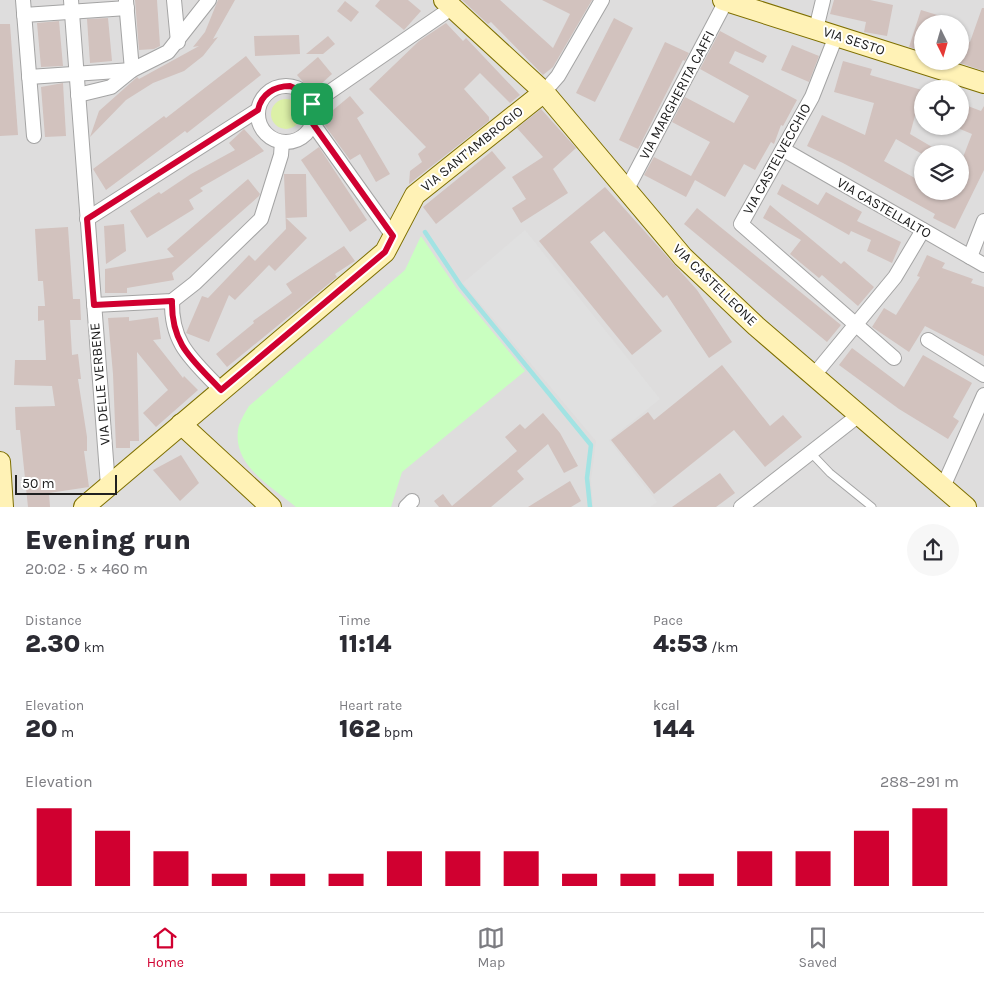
<!DOCTYPE html>
<html lang="en">
<head>
<meta charset="utf-8">
<style>
  body { margin:0; font-family:Karla,sans-serif; background:#f7f7f7; color:#2b2b33; height:100vh; display:flex; flex-direction:column; font-size:19px; white-space:nowrap }
  * { box-sizing:border-box; margin:0 }
  p { font-size:16px; color:#7c7c81 }
  .icon { flex:none; width:28px; height:28px; fill:none; stroke:currentColor; stroke-width:2; stroke-linecap:round; stroke-linejoin:round }
  .map { position:relative; height:507px; overflow:hidden }
  .panel { display:flex; flex-direction:column; background:#fff; flex:1 }
  .panel>* { flex:none }
  .needle { width:32px; rotate:175deg }
  .tools { position:absolute; left:914px; top:15px; display:grid; gap:10px }
  .tools a { display:grid; place-items:center; width:55px; height:55px; border-radius:50%; background:#fff; box-shadow:0 1px 4px #0004; font-size:25px }
  .scale { position:absolute; left:15px; bottom:12px; width:102px; box-sizing:border-box; padding-left:5px; border:2px solid #202020; border-top:0; font-size:14px; line-height:18px; white-space:nowrap; color:#202020; -webkit-text-stroke:4px #fff; paint-order:stroke }
  .pin { position:absolute; display:grid; place-items:center; width:42px; height:42px; color:#fff; margin:-21px; border-radius:10px; box-shadow:0 2px 8px #0006 }
  .round { display:grid; place-items:center; flex:none; width:52px; height:52px; border-radius:26px; background:#f7f7f7 }
  .headline { display:flex; align-items:center; justify-content:space-between; height:85px; padding:0 25px }
  h1 { font-size:28px; font-weight:800; line-height:38px }
  .figures { display:grid; grid-template-columns:repeat(3,1fr); gap:8px; height:85px; padding:5px 25px }
  .figures div { display:grid; align-content:center }
  .figures b { font-size:25px; font-weight:800 }
  .figures small { font-size:14px; font-weight:400 }
  .figures p { font-size:14px }
  .chart { height:140px; padding:10px 25px }
  .chart p { display:flex; justify-content:space-between }
  .chart svg { width:100%; height:90px; margin-top:5px; stroke:#d00030; stroke-width:6 }
  .dock { display:flex; justify-content:space-around; align-items:center; height:70px; border-top:1px solid #e1e1e2; background:#fff; font-size:14px; color:#7c7c81 }
  .dock a { display:grid; justify-items:center; gap:2px }
  .dock .current { color:#d00030 }
  .map>svg:first-child { display:block }
</style>
</head>
<body>
<div class="map">
<svg width="984" height="507" viewBox="0 0 984 507">
  <rect width="100%" height="100%" fill="#f2ebe6"/>
  <path fill="#dedddd" fill-rule="evenodd" d="M0,0H984V507H0ZM922,24H960V61H922ZM922,89H960V126H922ZM922,154H960V191H922Z"/>
  <circle fill="#dcf0a7" cx="286" cy="114" r="15"/>
  <path fill="#c9ffc0" d="M421,236L457,289L525,371L402,472L391,507H296C272,487 233,466 238,430C239,422 245,413 249,406L405,270Z"/>
  <path fill="#e0e0e0" d="M525,230L660,399L609,440L657,502L650,507H593L591,480L596,441L463,283Z"/>
  <g fill="none" stroke-linecap="round" stroke-linejoin="round">
    <path stroke="#a2e3e3" stroke-width="4.5" d="M425,232L461,286L591,445L587,478L590,507"/>
  </g>
  <g fill="#d2c2be">
    <path d="M135,0H157L160,46L154,49L139,50Z"/>
    <path d="M218,0H235L213,39L218,37L203,56L184,71L153,83L126,100L90,137L99,111L135,79L137,77L139,79L199,46L193,47L205,32Z"/>
    <path d="M380,0H408L421,11L404,30L375,6Z"/>
    <path d="M462,0H500L553,48L570,14L542,0H592L553,67L543,75L491,22L488,24Z"/>
    <path d="M834,0H870L893,5L887,36L864,32L866,22L830,14Z"/>
    <path d="M345,1L359,12L351,22L337,11Z"/>
    <path d="M982,8H984V71L960,63V39L970,42Z"/>
    <path d="M921,10L957,21V24H922V51L909,47Z"/>
    <path d="M108,18L112,61L90,63L87,19Z"/>
    <path d="M614,18L633,28L595,102L576,93Z"/>
    <path d="M59,21L63,66L41,67L37,23Z"/>
    <path d="M446,23L463,41L466,38L520,95L510,103L480,73L464,89L489,117V121L409,184L410,171L422,162L418,154L426,147L369,89L419,41Z"/>
    <path d="M0,24H10L18,135L0,136Z"/>
    <path d="M720,31L767,56L763,63L735,51L729,63L797,100L783,126L781,125L774,144L771,142L755,170L744,164L725,197L695,180L686,197L644,175L654,157L691,176L710,142L672,122L685,97L734,123L749,96L700,69Z"/>
    <path d="M299,35L300,54L255,56L254,36Z"/>
    <path d="M328,36L335,44L323,54H306Z"/>
    <path d="M665,42L689,53L685,61L683,60L638,149L619,140Z"/>
    <path d="M792,45L819,56L809,82L781,70Z"/>
    <path d="M246,56L261,75L187,133L185,131L106,190L93,169L164,116L166,118Z"/>
    <path d="M318,57L332,74L312,92L297,75Z"/>
    <path d="M843,61L872,69L870,75L922,90L910,134L944,154H922L896,139L884,161L922,182V191H960V165L972,134L960,129V103L981,111L984,106V170L955,229L933,218L935,214L843,163L807,146L822,115L865,135L874,103L834,92Z"/>
    <path d="M63,83L66,136L45,137L41,87Z"/>
    <path d="M350,96L364,113L357,118L390,174L376,182L360,154L350,160L321,120Z"/>
    <path d="M541,109L576,148L553,169L568,193L521,223L512,208L526,199L512,177L543,157L517,128Z"/>
    <path d="M244,129L264,151L200,188L203,191L189,200L194,209L147,238L130,211L159,192L161,194L191,174L235,150L229,143Z"/>
    <path d="M319,147L367,220L350,232L301,160Z"/>
    <path d="M492,151L506,168L436,224L423,207Z"/>
    <path d="M284,174H306L307,217L286,218L307,238L275,271L269,265L235,300L229,295L209,342L186,333L202,296L208,298L249,255L255,261L286,229Z"/>
    <path d="M248,179L260,194L259,196L172,273L174,280L127,288V293H105V269L174,257L167,249Z"/>
    <path d="M782,184L818,205L826,192L862,212L857,221L901,242L892,263L867,251L871,240L851,231L849,235L777,194Z"/>
    <path d="M605,187L697,290L732,342L709,358L667,295L663,298L604,231L590,242L662,331L632,355L539,241Z"/>
    <path d="M770,205L841,264L844,261L874,287L858,306L822,275L819,278L790,254L801,240L763,218Z"/>
    <path d="M697,208L841,325L827,342L684,224Z"/>
    <path d="M124,224L126,251L106,264L104,226Z"/>
    <path d="M68,227L73,299H80L81,320H70L72,355L78,354L81,379H78L87,437V451H84L89,487L49,493L50,507H28L20,430H16L15,407L55,406L52,386L14,385L15,360H46L44,320L38,321V306H45L43,281H38L35,229Z"/>
    <path d="M344,246L355,261L335,274L337,277L227,367L216,354L254,323L253,321L292,293L286,284Z"/>
    <path d="M927,255L945,263L942,268L973,279L971,283L984,287V356L925,326L909,352L872,327L884,308L896,315L920,277L917,276Z"/>
    <path d="M129,317V321L158,317L161,339L153,340L183,378L184,376L198,390L156,427L143,413L168,390L137,352L139,441H130V448H116L113,374L108,318Z"/>
    <path d="M852,348L904,387L923,355L972,383L953,417L959,421L948,439L899,409L839,365Z"/>
    <path d="M722,365L770,426L783,415L802,437L765,467L734,430L654,494L611,440L648,412L654,420Z"/>
    <path d="M543,413L560,433L578,466L564,473L548,444L517,471L524,479L491,507H439L434,501L443,494L452,506L517,451L505,437L520,424L525,429Z"/>
    <path d="M181,455L199,483L180,501L153,470Z"/>
    <path d="M720,473L735,493L716,507H672Z"/>
    <path d="M570,481L581,501L571,507H528Z"/>
  </g>
  <g fill="none" stroke-linecap="round" stroke-linejoin="round">
    <g stroke="#a4a4a4" stroke-width="9">
      <path id="lane" d="M811,453L830,473L872,507"/>
    </g>
    <g stroke="#a4a4a4" stroke-width="16">
      <g id="street">
        <path d="M23,0L34,136"/>
        <path d="M71,0L108,486"/>
        <path d="M174,0L178,42"/>
        <path d="M126,1L132,70"/>
        <path d="M24,15L127,8"/>
        <path d="M816,29L823,0"/>
        <path d="M836,36L812,97L741,224L894,358"/>
        <path d="M29,77L132,70"/>
        <circle cx="286" cy="114" r="28"/>
        <path d="M544,92L558,76L602,0"/>
        <path d="M78,95L111,87L132,70L168,52L209,0"/>
        <path d="M312,104L453,7"/>
        <path d="M313,124L393,236"/>
        <path d="M784,150L984,265"/>
        <path d="M627,189L726,1"/>
        <path d="M87,219L258,110"/>
        <path d="M970,257L984,221"/>
        <path d="M172,301C171,345 193,360 221,390"/>
        <path d="M94,305L172,301L195,283L261,219L281,155L282,142"/>
        <path d="M928,340L984,375"/>
        <path d="M814,375L895,277L923,230"/>
        <path d="M943,487L984,395"/>
        <path d="M406,507L412,501"/>
        <path d="M741,507L859,415"/>
      </g>
    </g>
    <g stroke="#7e6f00" stroke-width="22">
      <g id="secondary">
        <path d="M444,0L544,92L683,257L756,326L966,507"/>
        <path d="M723,0L984,83"/>
        <path d="M181,424L271,507"/>
        <path d="M0,462L3,507"/>
        <path d="M84,507L385,252L415,195L544,92"/>
      </g>
    </g>
    <use href="#lane" stroke="#fff" stroke-width="7"/>
    <use href="#street" stroke="#fff" stroke-width="14"/>
    <use href="#secondary" stroke="#fff2b6" stroke-width="20"/>
  </g>
  <g fill="none" stroke-linecap="round" stroke-linejoin="round">
    <g stroke="#fff" stroke-width="10">
      <path id="route" d="M290,86C309,93 316,104 313,124L393,236L385,252L221,390C193,360 171,345 172,301L94,305L87,219L258,110C261,94 275,86 290,86Z"/>
    </g>
    <use href="#route" stroke="#d00030" stroke-width="6"/>
  </g>
  <g text-anchor="middle" dominant-baseline="central" stroke-width="4" stroke-linejoin="round" paint-order="stroke">
    <g font-size="14" fill="#202020" stroke="#fff">
      <text transform="translate(854 41) rotate(18)">VIA SESTO</text>
      <text transform="translate(677 95) rotate(-62)">VIA MARGHERITA CAFFI</text>
      <text transform="translate(472 149) rotate(-39)">VIA SANT'AMBROGIO</text>
      <text transform="translate(777 159) rotate(-61)">VIA CASTELVECCHIO</text>
      <text transform="translate(884 208) rotate(30)">VIA CASTELLALTO</text>
      <text transform="translate(715 285) rotate(44)">VIA CASTELLEONE</text>
      <text transform="translate(100 384) rotate(-95)">VIA DELLE VERBENE</text>
    </g>
  </g>
</svg>
<div class="tools">
<a><svg class="needle" viewBox="-14 -14 28 28"><path d="M0-13l5 13h-10z" fill="#e53935"/><path d="M0 13l5-13h-10z" fill="#7c7c81"/></svg></a>
<a><svg class="icon" aria-label="locate" viewBox="0 0 24 24"><circle cx="12" cy="12" r="6"/><path d="M12 2v4M12 18v4M2 12h4M18 12h4"/></svg></a>
<a><svg class="icon" aria-label="layers" viewBox="0 0 24 24"><path d="M12 4l9 5-9 5-9-5zM3 14l9 5 9-5"/></svg></a>
</div>
<div class="scale">50 m</div>
<div class="pin" style="left:312px;top:104px;background:#1e9e55"><svg class="icon" aria-label="arrive" viewBox="0 0 24 24"><path d="M6 21V4h12l-3 4 3 4H6"/></svg></div>
</div>
<section class="panel">
<div class="headline"><div><h1>Evening run</h1><p>20:02 · 5 × 460 m</p></div><a class="round"><svg class="icon" aria-label="share" viewBox="0 0 24 24"><path d="M12 15V3M7 8l5-5 5 5M5 13v7h14v-7"/></svg></a></div>
<div class="figures">
<div><p>Distance</p><b>2.30<small> km</small></b></div>
<div><p>Time</p><b>11:14</b></div>
<div><p>Pace</p><b>4:53<small> /km</small></b></div>
</div>
<div class="figures">
<div><p>Elevation</p><b>20<small> m</small></b></div>
<div><p>Heart rate</p><b>162<small> bpm</small></b></div>
<div><p>kcal</p><b>144</b></div>
</div>
<div class="chart"><p><span>Elevation</span>288–291 m</p>
<svg viewBox="0 0 160 44" preserveAspectRatio="none"><path d="M5 44V6M15 44V17M25 44V27M35 44V38M45 44V38M55 44V38M65 44V27M75 44V27M85 44V27M95 44V38M105 44V38M115 44V38M125 44V27M135 44V27M145 44V17M155 44V6"/></svg>
</div>
</section>
<nav class="dock">
<a class="current"><svg class="icon" aria-label="home" viewBox="0 0 24 24"><path d="M3 11l9-7 9 7M6 9v11h12V9"/></svg>Home</a>
<a><svg class="icon" aria-label="map" viewBox="0 0 24 24"><path d="M3 6l6-2 6 2 6-2v14l-6 2-6-2-6 2zM9 4v14M15 6v14"/></svg>Map</a>
<a><svg class="icon" aria-label="saved" viewBox="0 0 24 24"><path d="M7 4h10v16l-5-4-5 4z"/></svg>Saved</a>
</nav>
</body>
</html>
